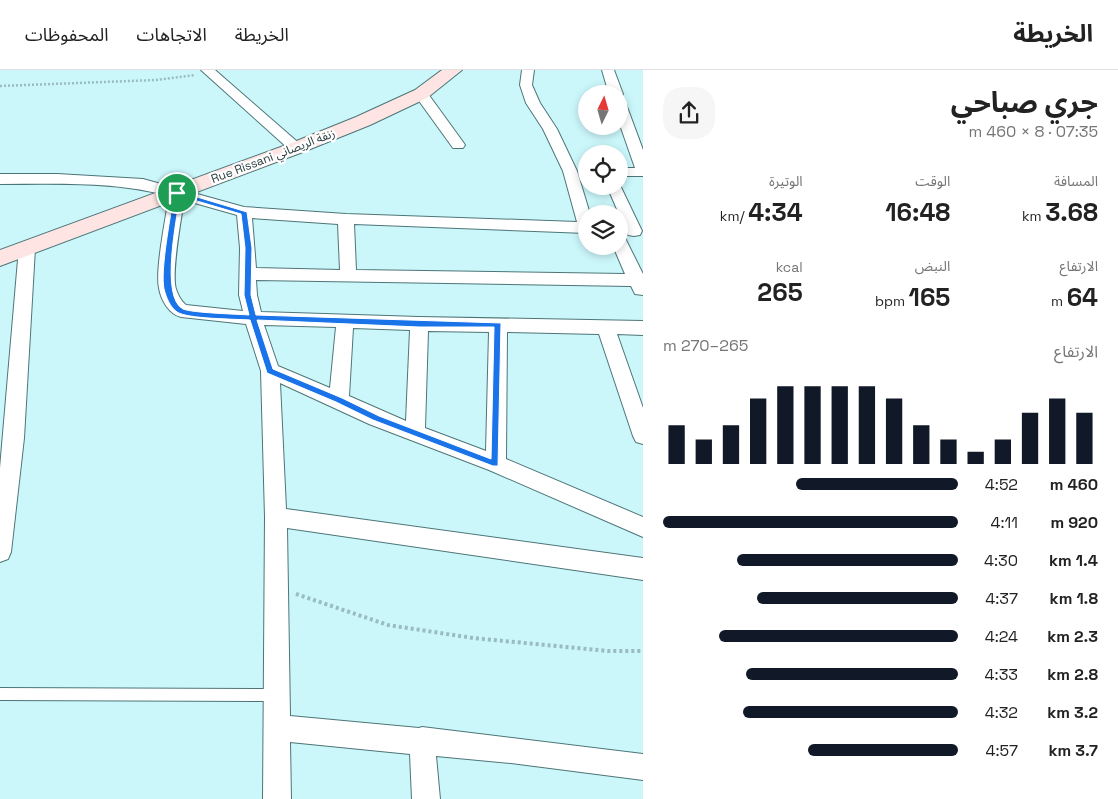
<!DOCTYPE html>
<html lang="ar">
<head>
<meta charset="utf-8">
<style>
  body { margin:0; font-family:"Space Grotesk","Noto Sans Arabic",sans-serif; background:#f6f6f6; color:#222; direction:rtl; height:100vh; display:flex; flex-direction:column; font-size:19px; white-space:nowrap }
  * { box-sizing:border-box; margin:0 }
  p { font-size:16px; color:#767676 }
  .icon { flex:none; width:28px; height:28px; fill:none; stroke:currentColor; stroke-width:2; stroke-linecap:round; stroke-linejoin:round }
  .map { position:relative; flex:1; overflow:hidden; direction:ltr }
  .panel { display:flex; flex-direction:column; background:#fff; width:475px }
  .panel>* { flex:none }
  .needle { width:32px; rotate:5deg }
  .fabs { position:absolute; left:578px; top:15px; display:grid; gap:10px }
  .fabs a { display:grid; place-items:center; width:50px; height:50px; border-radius:50%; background:#fff; box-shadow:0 2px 8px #0003; font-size:25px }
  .pin { position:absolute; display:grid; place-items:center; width:42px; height:42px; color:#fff; margin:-21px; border:2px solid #fff; border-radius:50%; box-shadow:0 1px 5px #0007 }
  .round { display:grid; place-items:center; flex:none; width:52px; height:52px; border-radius:20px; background:#f6f6f6 }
  .head { display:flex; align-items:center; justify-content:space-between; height:85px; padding:0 20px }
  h1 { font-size:28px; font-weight:700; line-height:38px }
  .stats { display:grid; grid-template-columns:repeat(3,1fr); gap:8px; height:85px; padding:5px 20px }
  .stats div { display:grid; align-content:center }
  .stats b { font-size:25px; font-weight:700 }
  .stats small { font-size:14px; font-weight:400 }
  .stats p { font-size:14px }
  .chart { height:140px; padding:10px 20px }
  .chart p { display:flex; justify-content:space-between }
  .chart svg { width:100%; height:90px; margin-top:5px; stroke:#111827; stroke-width:6 }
  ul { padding:0 20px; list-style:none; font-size:16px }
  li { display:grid; grid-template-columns:80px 60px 1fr; align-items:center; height:38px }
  li i { height:12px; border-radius:6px; background:#111827 }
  header { display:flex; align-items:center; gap:30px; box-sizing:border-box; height:70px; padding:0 25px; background:#fff; border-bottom:1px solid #e0e0e0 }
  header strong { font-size:24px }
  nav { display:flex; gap:28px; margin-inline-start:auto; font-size:18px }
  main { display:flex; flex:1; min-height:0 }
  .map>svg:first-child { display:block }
</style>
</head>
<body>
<header>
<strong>الخريطة</strong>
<nav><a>الخريطة</a><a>الاتجاهات</a><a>المحفوظات</a></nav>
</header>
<main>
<section class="panel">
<div class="head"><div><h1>جري صباحي</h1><p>07:35 · 8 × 460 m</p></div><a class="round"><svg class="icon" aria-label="share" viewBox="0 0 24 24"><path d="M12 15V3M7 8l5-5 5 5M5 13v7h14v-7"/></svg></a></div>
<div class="stats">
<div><p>المسافة</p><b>3.68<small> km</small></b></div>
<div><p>الوقت</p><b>16:48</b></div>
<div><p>الوتيرة</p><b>4:34<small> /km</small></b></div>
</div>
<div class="stats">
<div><p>الارتفاع</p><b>64<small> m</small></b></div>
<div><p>النبض</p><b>165<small> bpm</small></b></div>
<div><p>kcal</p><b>265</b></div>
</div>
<div class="chart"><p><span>الارتفاع</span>265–270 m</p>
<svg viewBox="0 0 160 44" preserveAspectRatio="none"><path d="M5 44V25M15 44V32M25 44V25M35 44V12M45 44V6M55 44V6M65 44V6M75 44V6M85 44V12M95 44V25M105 44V32M115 44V38M125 44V32M135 44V19M145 44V12M155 44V19"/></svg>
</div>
<ul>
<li><b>460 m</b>4:52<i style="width:55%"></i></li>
<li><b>920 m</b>4:11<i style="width:100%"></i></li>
<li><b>1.4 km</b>4:30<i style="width:75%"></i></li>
<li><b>1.8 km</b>4:37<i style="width:68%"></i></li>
<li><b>2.3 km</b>4:24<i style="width:81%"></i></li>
<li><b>2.8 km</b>4:33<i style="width:72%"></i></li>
<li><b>3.2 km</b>4:32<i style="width:73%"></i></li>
<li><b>3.7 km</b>4:57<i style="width:51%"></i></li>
</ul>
</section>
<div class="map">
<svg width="643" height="729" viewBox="0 0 643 729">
  <rect width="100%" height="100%" fill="#cbf7fb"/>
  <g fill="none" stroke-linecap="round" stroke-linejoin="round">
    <g stroke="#4d7578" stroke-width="2">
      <path id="lane" d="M0,618L276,619L280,621L282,625L280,629L276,631L0,630Z"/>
    </g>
    <g stroke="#4d7578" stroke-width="2">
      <g id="street">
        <path d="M201,0H215L301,75L303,78L301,81H291Z"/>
        <path d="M522,0H534L532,15L540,33L557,59L577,101L590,144H586V163L354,154L356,200L625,204L613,176H619V167L625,168L643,204V225L635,224L631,216L256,210L257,225L261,242L419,247L643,251V265L617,264L643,338V374L636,372L633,366L599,264L507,262L506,389L643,447V467L489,400L369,354L280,313L286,439L643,488V510L287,458L290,646L419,658L422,657L643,684V710L511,693L436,686L440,729H412L410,684L290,672L291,729H263L265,447L261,301L246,254L181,247C169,244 161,230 159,218C155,200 166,147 169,126C115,111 56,114 0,114V104H57L143,109L244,137L346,144L577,152L563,101L543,59L526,33L520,15ZM184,130L237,145L240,178L239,225L243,241L186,235C181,231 178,225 176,219C171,203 181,150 184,130ZM252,148L338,154L340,200L256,198ZM264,255L336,257L330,318L278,296ZM353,258L410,260L406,351L349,326ZM428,261L489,262L486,381L425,358Z"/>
        <path d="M602,0H614L623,24L621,27H619V24H609Z"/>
        <path d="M421,20L426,21L463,72L465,75L463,78H453L414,24Z"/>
        <path d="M619,30L626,34L643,80V106H619V98H635L619,52Z"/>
        <path d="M619,113L642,161L640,165L634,166L628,165L607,116H619Z"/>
        <path d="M27,173L33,174L35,178L24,368L11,482L8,489L0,492V398L19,178L21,174Z"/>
      </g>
    </g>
    <g stroke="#4d7578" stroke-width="2">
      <path id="secondary" d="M442,0H462L427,28L370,55L303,82L0,196V180L289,74L356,47L415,20Z"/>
    </g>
    <path stroke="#99bcbf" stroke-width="2.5" stroke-dasharray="2 2" stroke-linecap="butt" d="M0,16L156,10L195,5"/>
    <path stroke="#99bcbf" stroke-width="4" stroke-dasharray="3 3" stroke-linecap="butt" d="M296,524L388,555L473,568L608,581H643"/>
    <use href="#lane" fill="#fff" fill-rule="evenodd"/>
    <use href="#street" fill="#fff" fill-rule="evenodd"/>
    <use href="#secondary" fill="#fee5e3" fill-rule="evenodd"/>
  </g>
  <path fill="#1a73e8" stroke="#fff" fill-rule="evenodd" d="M177,121L247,142L252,178L251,225L256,245L501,253L498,396H493L373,350L336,332L267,303L250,250C236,249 187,249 177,242C170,237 166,227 164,219C160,200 171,145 174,123ZM180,126L241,144L245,178L244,225L249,245C236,244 193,243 183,239C160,227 177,148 180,126ZM257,250L419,257H494L491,389L379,346L342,328L273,299Z"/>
  <g text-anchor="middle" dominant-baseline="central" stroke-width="4.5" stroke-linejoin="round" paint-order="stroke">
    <g font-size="12" fill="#2c3d3f" stroke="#fff">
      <text transform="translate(273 86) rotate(-21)">Rue Rissani زنقة الريصاني</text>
    </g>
  </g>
</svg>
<div class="fabs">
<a><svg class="needle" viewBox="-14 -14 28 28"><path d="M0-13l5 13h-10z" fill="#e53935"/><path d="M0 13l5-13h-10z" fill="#767676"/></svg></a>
<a><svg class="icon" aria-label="locate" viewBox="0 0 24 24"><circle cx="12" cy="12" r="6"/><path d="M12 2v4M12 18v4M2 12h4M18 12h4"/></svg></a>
<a><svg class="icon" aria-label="layers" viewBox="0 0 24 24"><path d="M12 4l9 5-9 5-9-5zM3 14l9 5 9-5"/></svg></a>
</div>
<div class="pin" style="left:177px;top:123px;background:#1e9e55"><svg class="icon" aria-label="arrive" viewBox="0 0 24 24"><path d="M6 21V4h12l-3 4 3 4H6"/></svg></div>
</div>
</main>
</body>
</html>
